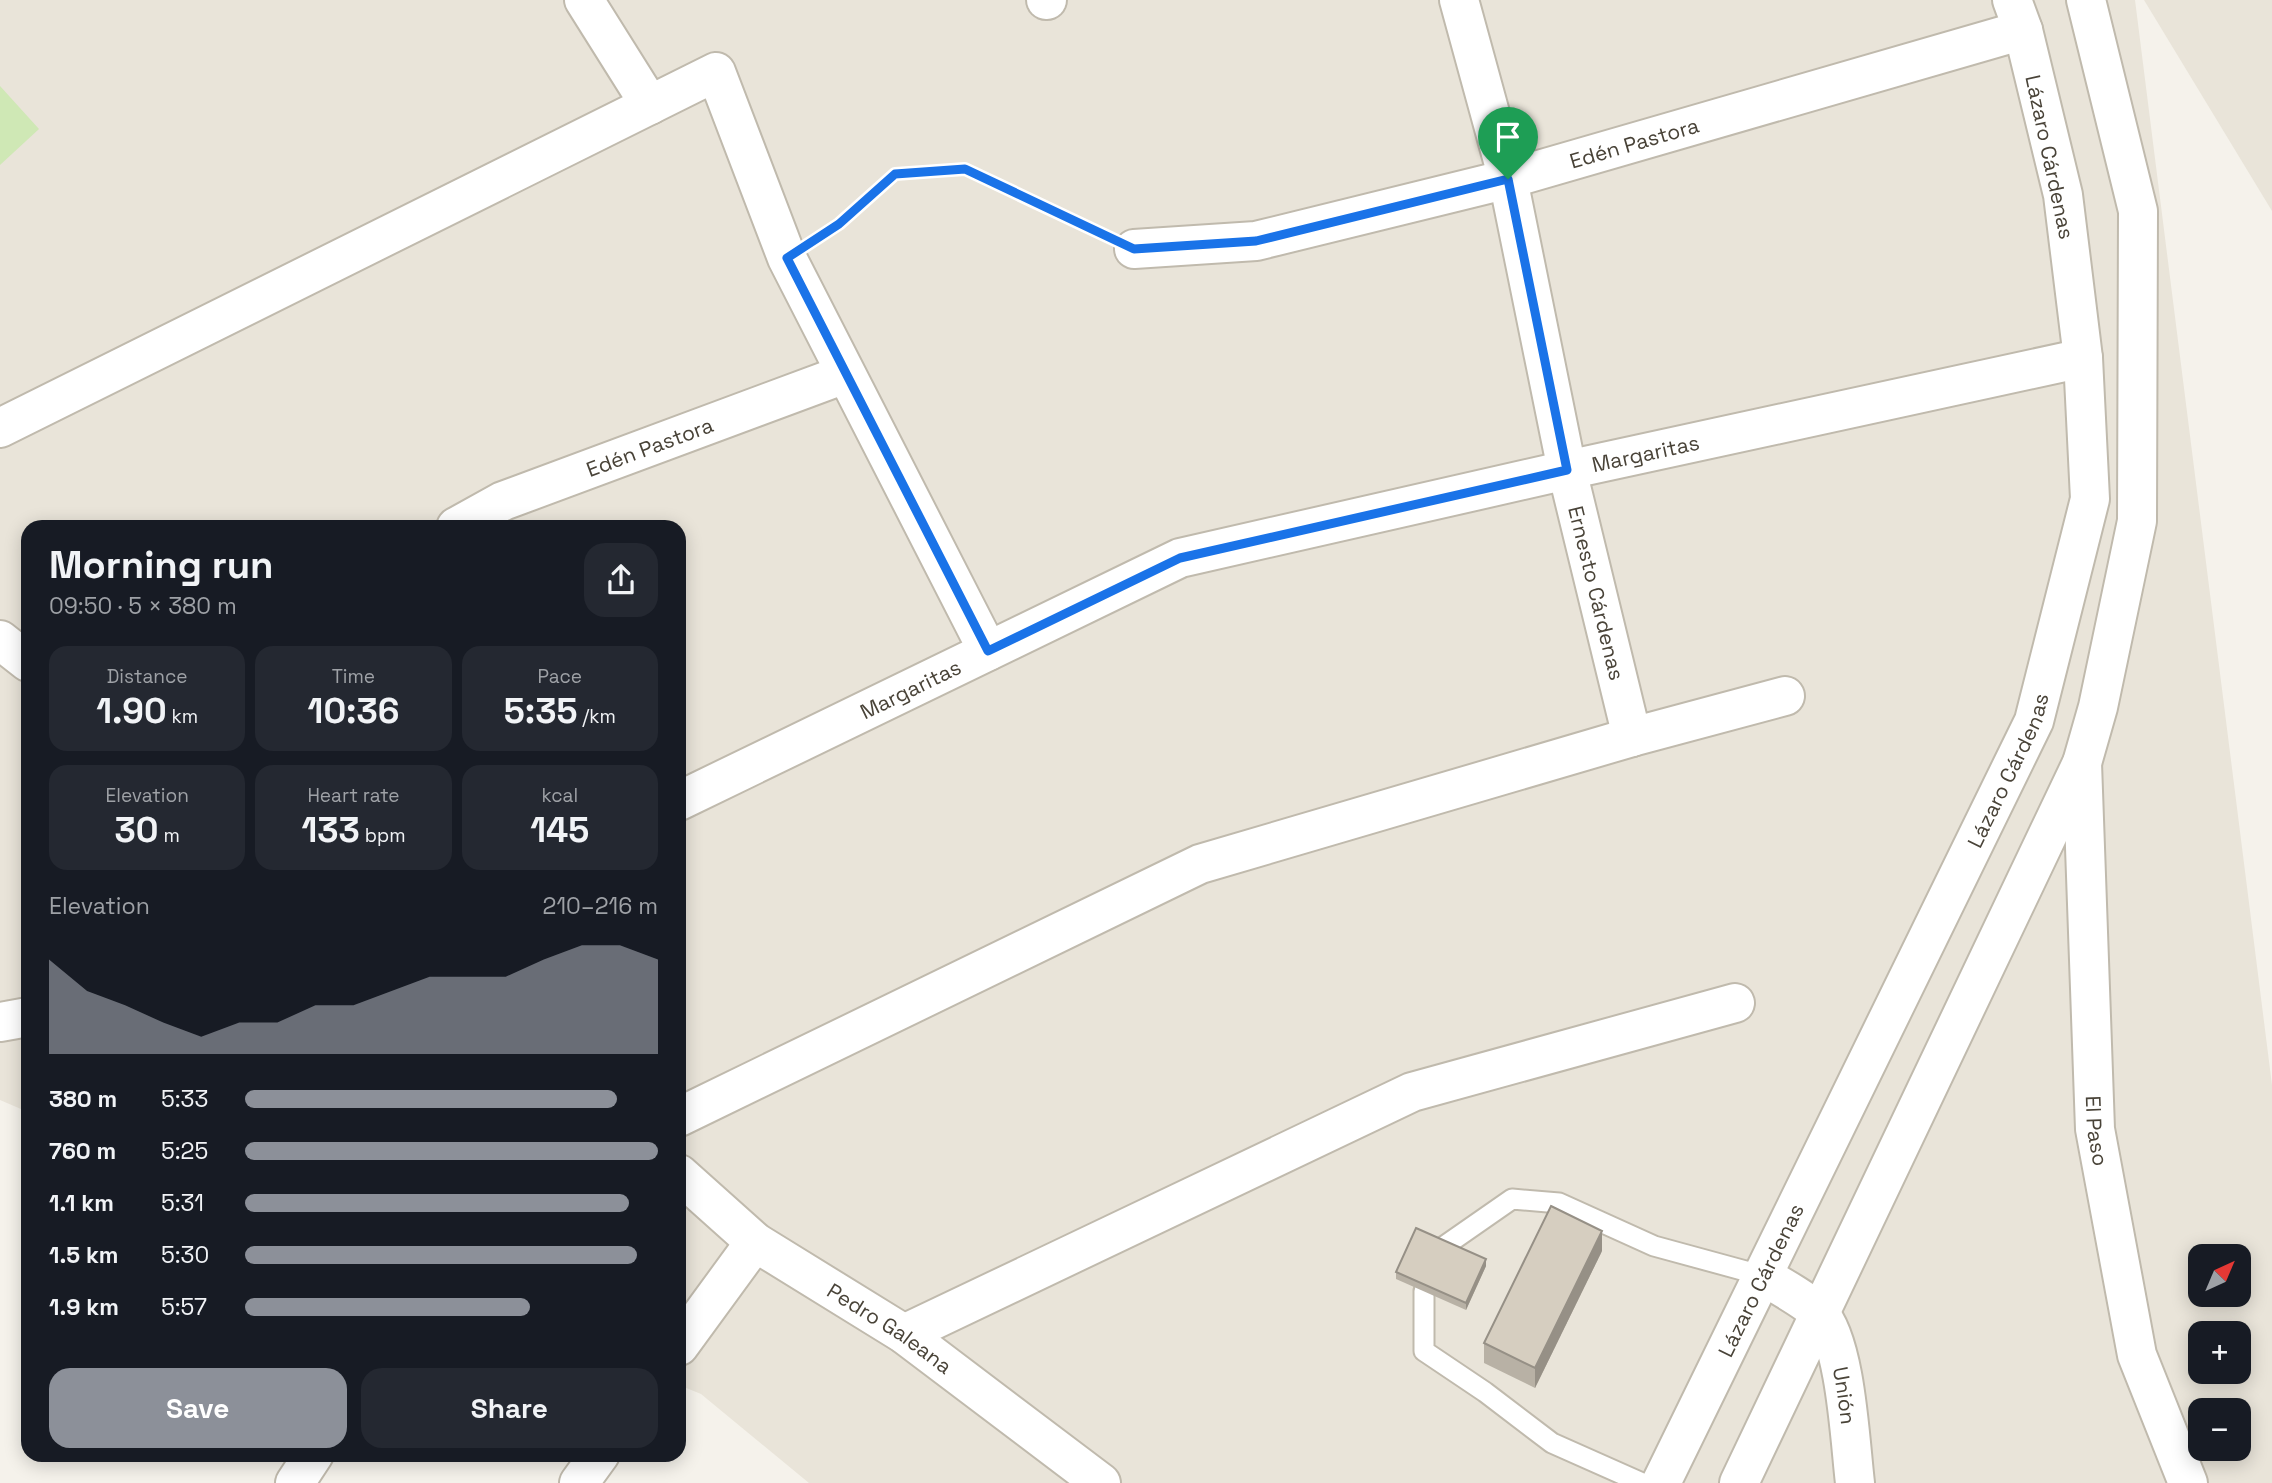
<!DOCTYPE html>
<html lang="en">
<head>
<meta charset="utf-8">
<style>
  body { margin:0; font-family:"Space Grotesk",sans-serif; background:#242831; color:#f1f3f6; height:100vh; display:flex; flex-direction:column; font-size:26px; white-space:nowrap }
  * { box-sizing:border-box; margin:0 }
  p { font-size:23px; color:#9ea1a6 }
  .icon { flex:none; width:38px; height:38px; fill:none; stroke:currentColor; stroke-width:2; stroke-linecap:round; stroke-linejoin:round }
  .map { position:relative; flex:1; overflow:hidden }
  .sheet { position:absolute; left:21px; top:520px; width:665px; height:942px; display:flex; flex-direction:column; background:#171b24; border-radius:21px; box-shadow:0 4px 18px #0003 }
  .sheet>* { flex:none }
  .needle { width:46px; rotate:44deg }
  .controls { position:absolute; left:2188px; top:1244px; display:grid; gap:14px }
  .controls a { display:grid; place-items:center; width:63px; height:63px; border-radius:14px; background:#171b24; box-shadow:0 4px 18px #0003; font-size:35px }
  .pin { position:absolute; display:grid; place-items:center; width:60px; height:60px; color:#fff; margin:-72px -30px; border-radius:50% 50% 50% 0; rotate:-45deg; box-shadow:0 0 7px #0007 }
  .pin .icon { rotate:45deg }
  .round { display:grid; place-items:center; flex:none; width:74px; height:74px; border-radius:21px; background:#242831 }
  .summary { display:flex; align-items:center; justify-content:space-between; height:119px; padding:0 28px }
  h1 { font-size:38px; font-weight:800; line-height:52px }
  .figures { display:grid; grid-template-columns:repeat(3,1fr); gap:10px; height:119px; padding:7px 28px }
  .figures div { display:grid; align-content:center; border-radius:18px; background:#242831; text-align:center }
  .figures b { font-size:35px; font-weight:800 }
  .figures small { font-size:19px; font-weight:400 }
  .figures p { font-size:19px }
  .chart { height:196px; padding:14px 28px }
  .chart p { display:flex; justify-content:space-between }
  .chart svg { width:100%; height:126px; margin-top:7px; fill:#8c9099; opacity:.7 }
  .primary-button { display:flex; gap:14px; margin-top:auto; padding:14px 28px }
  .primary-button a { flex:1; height:80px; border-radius:21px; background:#8c9099; color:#fff; font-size:28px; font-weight:800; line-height:80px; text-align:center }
  .primary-button a+a { background:#242831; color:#f1f3f6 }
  ul { padding:0 28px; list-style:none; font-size:23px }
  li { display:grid; grid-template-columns:112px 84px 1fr; align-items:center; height:52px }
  li i { height:18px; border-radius:9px; background:#8c9099 }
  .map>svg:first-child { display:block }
</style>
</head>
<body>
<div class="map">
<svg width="2272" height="1483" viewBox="0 0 2272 1483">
  <rect width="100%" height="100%" fill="#f5f2eb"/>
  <g fill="#e9e4d9" fill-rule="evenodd">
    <path d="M0,0H2135L2272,1085V1483H809L701,1394L679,1385V527H28V1112L0,1100ZM2200,1256H2238V1295H2200ZM2200,1334H2238V1372H2200ZM2200,1410H2238V1449H2200Z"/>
    <path d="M2144,0H2272V211Z"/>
  </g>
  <path fill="#cfe8b5" d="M0,86L39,129L0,165Z"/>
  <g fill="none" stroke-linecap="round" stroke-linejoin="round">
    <g stroke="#c0baad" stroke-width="23">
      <g id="service">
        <path d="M1443,1247L1512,1199L1559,1203L1654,1246L1764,1276"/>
        <path d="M1424,1291V1351L1485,1392L1552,1443L1642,1483"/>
      </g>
    </g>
    <g stroke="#c0baad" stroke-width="42">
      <g id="minor">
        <path d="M584,0L650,105"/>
        <path d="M1046,0H1047"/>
        <path id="s1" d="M1459,0L1508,179L1567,470L1632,737"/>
        <path id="s2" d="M1134,249L1256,241L1508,179L2023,30"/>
        <path d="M0,428L716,72L787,258L988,651"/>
        <path id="s3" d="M456,527L503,501L845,374"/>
        <path d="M0,640L28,662"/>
        <path id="s4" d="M2082,763L2095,1129L2137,1355L2188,1483"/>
        <path id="s5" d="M679,801L1180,558L1567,470L2083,358"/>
        <path d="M0,1022L28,1017"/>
        <path d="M679,1117L1200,864L1632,737L1785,696"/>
        <path id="s6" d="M679,1174L755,1242L904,1334L1101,1483"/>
        <path id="s7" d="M1764,1276C1779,1286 1808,1301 1819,1313C1846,1342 1850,1442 1855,1483"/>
        <path d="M904,1334L1412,1092L1735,1003"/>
        <path d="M679,1346L755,1242"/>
        <path d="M295,1483L314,1454"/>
        <path d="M579,1483L600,1454"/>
      </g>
    </g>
    <g stroke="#c0baad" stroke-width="42">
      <g id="tertiary">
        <path id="s8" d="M1661,1483L2034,721L2090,499L2083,358L2063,195L2023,30L2012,0"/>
        <path d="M1739,1483L2082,763L2098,707L2137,521L2138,211L2086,0"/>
      </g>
    </g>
    <path stroke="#c2b79e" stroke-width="4.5" stroke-dasharray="3.5 3.5" stroke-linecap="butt" d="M819,237L839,224L895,174L965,169L1101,234"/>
    <use href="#service" stroke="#fff" stroke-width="19"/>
    <use href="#minor" stroke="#fff" stroke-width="38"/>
    <use href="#tertiary" stroke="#fff" stroke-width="38"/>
  </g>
  <g fill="#b8b1a5">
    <path d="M1602,1251L1535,1388L1484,1363V1343Z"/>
    <path d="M1486,1266L1466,1310L1396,1279V1272Z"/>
  </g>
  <g fill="#969086">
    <path d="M1602,1231V1251L1535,1388V1368Z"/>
    <path d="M1486,1259V1266L1466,1310V1303Z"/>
  </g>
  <g fill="#d6cec0" stroke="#969086" stroke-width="2">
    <path d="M1551,1206L1602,1231L1535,1368L1484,1343Z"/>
    <path d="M1416,1228L1486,1259L1466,1303L1396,1272Z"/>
  </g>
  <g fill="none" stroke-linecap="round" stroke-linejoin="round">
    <g stroke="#fff" stroke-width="14">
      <path id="route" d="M965,169L1134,249L1256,241L1508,179L1567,470L1180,558L988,651L787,258L839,224L895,174Z"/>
    </g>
    <use href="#route" stroke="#1a73e8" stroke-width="9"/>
  </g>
  <g text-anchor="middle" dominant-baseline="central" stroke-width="6" stroke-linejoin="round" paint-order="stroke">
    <g font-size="21" fill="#494338" stroke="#fff">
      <text stroke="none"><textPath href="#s2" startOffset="513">Edén Pastora</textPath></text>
      <text transform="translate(2050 157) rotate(78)">Lázaro Cárdenas</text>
      <text stroke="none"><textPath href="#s3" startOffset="210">Edén Pastora</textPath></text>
      <text stroke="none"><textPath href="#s5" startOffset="1034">Margaritas</textPath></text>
      <text stroke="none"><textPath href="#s1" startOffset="609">Ernesto Cárdenas</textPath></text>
      <text stroke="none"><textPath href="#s5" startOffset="257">Margaritas</textPath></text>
      <text stroke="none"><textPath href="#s8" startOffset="793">Lázaro Cárdenas</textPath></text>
      <text stroke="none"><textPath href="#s4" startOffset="368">El Paso</textPath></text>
      <text stroke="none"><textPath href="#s8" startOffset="226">Lázaro Cárdenas</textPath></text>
      <text stroke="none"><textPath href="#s6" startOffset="262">Pedro Galeana</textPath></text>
      <text stroke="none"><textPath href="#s7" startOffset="154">Unión</textPath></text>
    </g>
  </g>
</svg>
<div class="controls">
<a><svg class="needle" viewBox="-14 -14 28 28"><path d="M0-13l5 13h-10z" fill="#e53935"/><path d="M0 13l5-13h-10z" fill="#9ea1a6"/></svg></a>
<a>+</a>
<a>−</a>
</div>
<div class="pin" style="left:1508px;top:179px;background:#1e9e55"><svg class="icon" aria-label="arrive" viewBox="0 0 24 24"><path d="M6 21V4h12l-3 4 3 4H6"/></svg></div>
<section class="sheet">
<div class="summary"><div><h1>Morning run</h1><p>09:50 · 5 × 380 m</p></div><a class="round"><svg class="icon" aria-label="share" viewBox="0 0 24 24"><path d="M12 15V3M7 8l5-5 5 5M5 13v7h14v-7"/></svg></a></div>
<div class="figures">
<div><p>Distance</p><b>1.90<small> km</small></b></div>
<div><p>Time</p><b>10:36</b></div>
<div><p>Pace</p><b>5:35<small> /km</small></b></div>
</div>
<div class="figures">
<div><p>Elevation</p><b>30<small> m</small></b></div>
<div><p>Heart rate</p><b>133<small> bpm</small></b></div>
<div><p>kcal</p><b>145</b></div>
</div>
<div class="chart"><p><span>Elevation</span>210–216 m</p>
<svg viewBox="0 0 160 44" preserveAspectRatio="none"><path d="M0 44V11L10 22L20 27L30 33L40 38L50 33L60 33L70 27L80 27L90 22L100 17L110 17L120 17L130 11L140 6L150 6L160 11V44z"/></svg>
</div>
<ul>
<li><b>380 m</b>5:33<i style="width:90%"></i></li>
<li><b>760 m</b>5:25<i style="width:100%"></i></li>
<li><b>1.1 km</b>5:31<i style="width:93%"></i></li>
<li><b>1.5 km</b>5:30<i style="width:95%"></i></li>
<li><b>1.9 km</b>5:57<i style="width:69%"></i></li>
</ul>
<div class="primary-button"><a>Save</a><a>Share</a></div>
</section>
</div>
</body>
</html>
